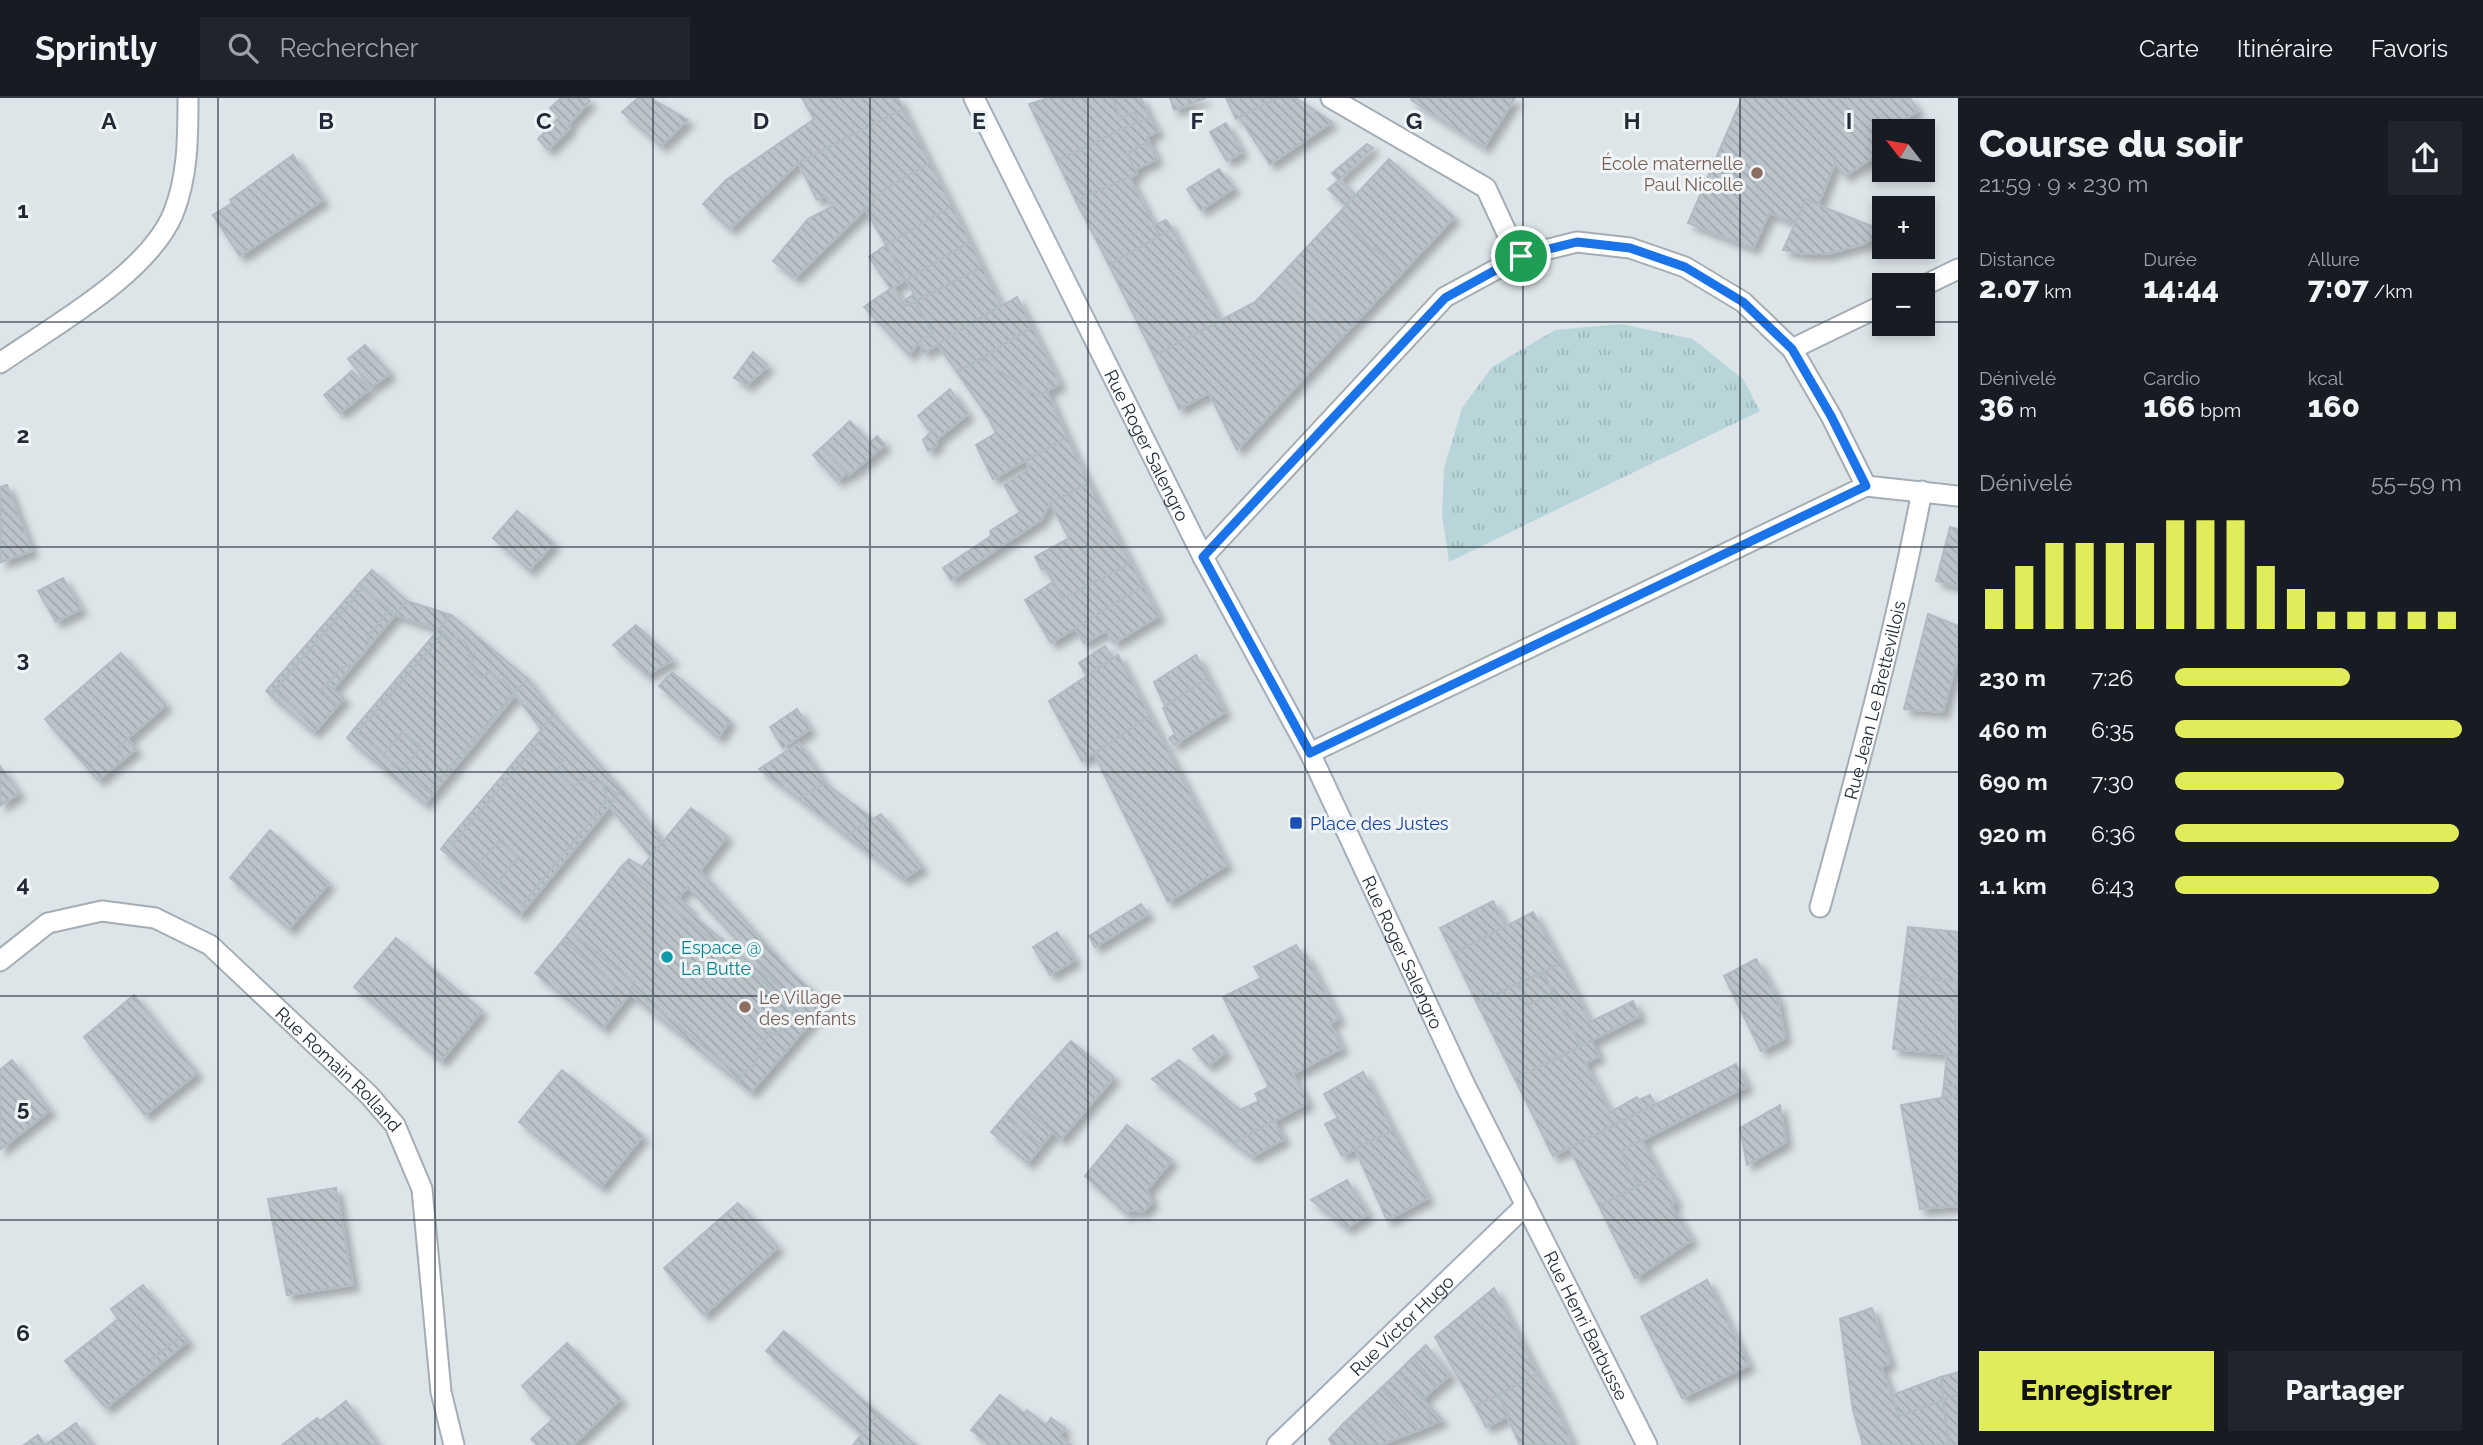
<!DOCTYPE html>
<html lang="fr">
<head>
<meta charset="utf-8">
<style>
  body { margin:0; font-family:Raleway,sans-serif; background:#20242c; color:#f1f3f6; height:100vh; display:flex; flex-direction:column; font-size:26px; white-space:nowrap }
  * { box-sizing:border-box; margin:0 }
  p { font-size:23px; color:#9ea1a6 }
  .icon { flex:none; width:38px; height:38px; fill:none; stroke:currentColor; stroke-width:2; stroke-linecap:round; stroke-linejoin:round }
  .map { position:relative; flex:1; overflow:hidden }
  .panel { display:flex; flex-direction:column; background:#171b24; width:525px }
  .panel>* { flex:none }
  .needle { width:46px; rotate:301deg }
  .buttons { position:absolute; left:1872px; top:21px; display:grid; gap:14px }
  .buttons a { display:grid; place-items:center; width:63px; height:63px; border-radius:0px; background:#171b24; box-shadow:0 4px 10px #0003; font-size:35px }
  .pin { position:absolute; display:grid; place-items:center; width:60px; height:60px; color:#fff; margin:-30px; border:4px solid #fff; border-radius:50%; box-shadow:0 2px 7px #0007 }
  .round { display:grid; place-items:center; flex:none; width:74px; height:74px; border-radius:0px; background:#20242c }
  .overview { display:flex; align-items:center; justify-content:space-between; height:119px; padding:0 21px }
  h1 { font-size:38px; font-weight:800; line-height:52px }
  .metrics { display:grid; grid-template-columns:repeat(3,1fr); gap:10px; height:119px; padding:7px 21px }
  .metrics div { display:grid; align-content:center }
  .metrics b { font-size:30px; font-weight:800 }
  .metrics small { font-size:19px; font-weight:400 }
  .metrics p { font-size:19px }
  .chart { height:196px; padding:14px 21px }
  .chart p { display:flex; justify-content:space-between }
  .chart svg { width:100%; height:126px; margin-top:7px; stroke:#e0ec5a; stroke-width:6 }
  .cta { display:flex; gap:14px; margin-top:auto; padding:14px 21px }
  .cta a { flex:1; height:80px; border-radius:0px; background:#e0ec5a; color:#111; font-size:28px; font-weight:800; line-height:80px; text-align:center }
  .cta a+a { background:#20242c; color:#f1f3f6 }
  ul { padding:0 21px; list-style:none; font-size:23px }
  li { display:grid; grid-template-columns:112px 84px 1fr; align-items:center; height:52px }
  li i { height:18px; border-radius:9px; background:#e0ec5a }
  header { display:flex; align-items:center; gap:42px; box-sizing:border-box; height:98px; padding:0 35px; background:#171b24; border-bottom:2px solid #363941 }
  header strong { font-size:33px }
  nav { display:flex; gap:38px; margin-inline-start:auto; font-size:24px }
  .search { width:490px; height:63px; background:#20242c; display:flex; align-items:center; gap:18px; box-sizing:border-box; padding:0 24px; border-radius:0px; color:#9ea1a6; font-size:26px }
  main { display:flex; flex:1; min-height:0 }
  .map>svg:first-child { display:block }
</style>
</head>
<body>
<header>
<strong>Sprintly</strong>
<div class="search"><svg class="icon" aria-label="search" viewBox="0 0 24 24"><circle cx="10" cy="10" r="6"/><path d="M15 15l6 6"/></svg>Rechercher</div>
<nav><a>Carte</a><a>Itinéraire</a><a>Favoris</a></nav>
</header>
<main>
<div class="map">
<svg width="1958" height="1347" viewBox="0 0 1958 1347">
  <defs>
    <pattern id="grass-tufts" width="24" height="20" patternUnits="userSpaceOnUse" patternTransform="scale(1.75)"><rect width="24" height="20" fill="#b8d6da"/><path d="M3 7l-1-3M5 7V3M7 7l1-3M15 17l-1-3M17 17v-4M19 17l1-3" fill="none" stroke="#9eb8bc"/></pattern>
    <pattern id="building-back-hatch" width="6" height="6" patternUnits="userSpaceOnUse" patternTransform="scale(1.75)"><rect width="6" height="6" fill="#bbc4ca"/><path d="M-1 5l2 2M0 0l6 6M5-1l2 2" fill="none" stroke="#a0a9ae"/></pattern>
    <filter id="shadow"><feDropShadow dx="6" dy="6" stdDeviation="3.5" flood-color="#0004"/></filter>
  </defs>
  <rect width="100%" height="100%" fill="#dee5e9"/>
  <path fill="url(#grass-tufts)" d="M1621,226L1693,241L1743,281L1760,313L1449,464L1442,417L1444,370L1462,310L1492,269L1555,232Z"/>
  <g fill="url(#building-back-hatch)" stroke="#b1bbc2" stroke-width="2" fill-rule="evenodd" filter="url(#shadow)">
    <path d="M561,0H587L590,3L568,27L570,30L548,52L538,41L559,19L550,10Z"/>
    <path d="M638,0H650L688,22L661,48L622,14Z"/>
    <path d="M802,0H898L903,11L798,65L730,131L703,106L726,82L814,21Z"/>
    <path d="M1048,0H1112L1121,20L1135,14L1139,24L1057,63L1029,6Z"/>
    <path d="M1112,0H1141L1150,20L1139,24L1135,14L1121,20Z"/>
    <path d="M1170,0H1206L1174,12Z"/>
    <path d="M1226,0H1278L1236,21Z"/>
    <path d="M1278,0H1296L1332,24L1270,66L1239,19Z"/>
    <path d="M1412,0H1515L1484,49L1411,2Z"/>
    <path d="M1742,0H1910L1918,13L1885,33L1875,41L1882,54L1845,78L1835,65L1818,107L1806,101L1796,125L1769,115L1753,150L1688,125Z"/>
    <path d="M903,11L930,65L887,90L795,180L773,163L808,121L833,108L825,98L817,102L798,65Z"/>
    <path d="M1150,20L1158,33L1147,39L1149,44L1127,55L1137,76L1076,103L1057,63L1126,29Z"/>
    <path d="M1226,25L1242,54L1227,63L1210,34Z"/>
    <path d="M1149,44L1157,61L1135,72L1127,55Z"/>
    <path d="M1367,46L1373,50L1339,82L1332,75Z"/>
    <path d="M293,57L323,102L240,158L213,117L232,105L230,102Z"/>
    <path d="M1389,61L1454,119L1400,177L1375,150L1373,152L1339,115Z"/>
    <path d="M930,65L952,108L886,147L865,111L887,90Z"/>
    <path d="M1219,71L1234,90L1201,112L1187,91Z"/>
    <path d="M1129,79L1160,138L1109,167L1076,103Z"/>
    <path d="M1339,82L1356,97L1345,107L1328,91Z"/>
    <path d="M1806,101L1818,107L1884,133L1864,146L1827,156H1805L1783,152Z"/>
    <path d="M952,108L970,144L906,182L886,147Z"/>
    <path d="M1339,115L1373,152L1375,150L1400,177L1341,240L1280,178Z"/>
    <path d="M1166,122L1172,131L1160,138L1154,127Z"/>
    <path d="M1172,131L1220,223L1154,258L1109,167Z"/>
    <path d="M970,144L982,169L905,208L902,204L914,196L906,182Z"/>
    <path d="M886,147L906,182L891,191L869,159Z"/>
    <path d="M982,169L1001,207L924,255L919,244L933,235L915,204Z"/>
    <path d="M1280,178L1341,240L1237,352L1209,295L1179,311L1154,258L1255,204Z"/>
    <path d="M893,189L905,208L915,204L933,235L919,244L909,257L864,209Z"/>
    <path d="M1017,199L1032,229L957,274L937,246Z"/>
    <path d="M1032,229L1060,286L1037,298L981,261Z"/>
    <path d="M365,247L389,274L388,277L371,289L348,261Z"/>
    <path d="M753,254L768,268L747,287L734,280Z"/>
    <path d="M981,261L1037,298L1047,293L1067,339L993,381L976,347L996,335L988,319L957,274Z"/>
    <path d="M352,273L369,292L340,315L324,297Z"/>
    <path d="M950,291L968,316L937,341V347L928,353L923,342L931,334L918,318Z"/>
    <path d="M850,323L870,345L877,338L885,347L849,377L822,349Z"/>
    <path d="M1067,339L1089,385L1050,405L1042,421L951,482L943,470L991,438L990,433L1020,414L1004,387L1030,370L1026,363Z"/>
    <path d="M822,349L847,375L837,383L813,357Z"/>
    <path d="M1089,385L1131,465L1063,501L1045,470L1042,472L1035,459L1069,440L1050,405Z"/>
    <path d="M7,387L32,453L1,464L0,389Z"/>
    <path d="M517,413L554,445L529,472L493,440Z"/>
    <path d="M1950,429L1958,431V488L1936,483Z"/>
    <path d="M1131,465L1143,488L1051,545L1025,502L1053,484L1063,501Z"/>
    <path d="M372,472L407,503L395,517L359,486Z"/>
    <path d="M63,480L81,511L56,524L38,493Z"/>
    <path d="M359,486L363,490L270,597L266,593Z"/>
    <path d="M1143,488L1159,518L1114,545L1106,533L1084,545L1075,530Z"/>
    <path d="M363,490L389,512L369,538L368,549L353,567L341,570L321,592L338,607L318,630L275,593Z"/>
    <path d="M407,503L451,517L439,531L395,517Z"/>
    <path d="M389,512L395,517L368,549L369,538Z"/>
    <path d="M1928,516L1958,528V558L1943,614L1904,611Z"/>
    <path d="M451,517L528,581L514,595L504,583L496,581L489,574L482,580L468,568L474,561L468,557L470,552L465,544L454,539L450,541L439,531Z"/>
    <path d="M636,527L673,562L647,577L613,547Z"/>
    <path d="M439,531L444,535L357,635L354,631Z"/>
    <path d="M444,535L450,541L454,539L465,544L470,552L468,557L474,561L468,568L482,580L489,574L496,581L504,583L514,595L428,694L402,672L421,649L403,634L383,657L357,635Z"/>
    <path d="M1105,548L1113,560L1087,578L1079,565Z"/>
    <path d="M121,555L166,607L117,650L125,660L98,682L45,621Z"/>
    <path d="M1118,557L1150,618L1082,663L1049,603Z"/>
    <path d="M1196,557L1208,580L1165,608L1154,584Z"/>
    <path d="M353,567L333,591L327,586L341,570Z"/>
    <path d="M672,574L730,623L718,640L659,588Z"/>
    <path d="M1208,580L1225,614L1174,647L1169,640L1175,636L1163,610Z"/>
    <path d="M528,581L554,616L541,631L514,595Z"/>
    <path d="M327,586L344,600L338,607L321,592Z"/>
    <path d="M275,593L318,630L313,634L270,597Z"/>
    <path d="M513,596L514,598L432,697L428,694Z"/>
    <path d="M797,611L810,631L783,650L770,629Z"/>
    <path d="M554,616L622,692L618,697L602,685L581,681L575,689L556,673L563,663L535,639Z"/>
    <path d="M1150,618L1227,767L1168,804L1094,656Z"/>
    <path d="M354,631L432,697L425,706L347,640Z"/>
    <path d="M403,634L421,649L402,672L383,657Z"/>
    <path d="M535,639L540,643L452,747L448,742Z"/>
    <path d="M128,641L136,651L125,660L117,650Z"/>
    <path d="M540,643L563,663L556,673L575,689L581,681L602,685L608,701L523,806L497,785L518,759L499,743L477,767L452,747Z"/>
    <path d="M799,645L825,685L799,701L759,671Z"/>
    <path d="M0,668L19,695L0,708Z"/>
    <path d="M602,685L618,697L613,704L608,701Z"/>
    <path d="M825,685L873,721L846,738L799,701Z"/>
    <path d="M622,692L664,744L651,759L609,708Z"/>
    <path d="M608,701L613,704L526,810L523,806Z"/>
    <path d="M691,710L727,738L700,773L792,875L827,905L751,994L737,983L741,979L739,978L754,967L758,957V951L771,934L774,937L786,929L795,910L622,768L629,761L642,769ZM688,789L782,891L690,815L692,812L678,800Z"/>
    <path d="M881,716L922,769L903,781L846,738Z"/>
    <path d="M270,732L329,785L289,831L230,780Z"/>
    <path d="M448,742L526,810L520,817L441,751Z"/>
    <path d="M499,743L518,759L497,785L477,767Z"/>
    <path d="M622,768L795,910L786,929L774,937L771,934L758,951V957L754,967L739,978L631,889L634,885L570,833Z"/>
    <path d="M1493,803L1506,828L1453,856L1440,830Z"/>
    <path d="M1141,806L1148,816L1095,849L1089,838Z"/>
    <path d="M1533,814L1561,865L1477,905L1453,856Z"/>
    <path d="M1908,829L1958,834V884L1902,877Z"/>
    <path d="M570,833L634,885L631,889L741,979L737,983L630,896L617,912L614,886L563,842Z"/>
    <path d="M1057,834L1075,862L1050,877L1033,849Z"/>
    <path d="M396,840L482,913L441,963L354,889Z"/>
    <path d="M563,842L614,886L617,912L603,930L535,875Z"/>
    <path d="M1296,847L1303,858L1306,857L1339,921L1330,925L1342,950L1293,976L1308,1005L1233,1045L1152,981L1179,962L1240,1012L1259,1003L1255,996L1269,989L1223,899L1261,880L1254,869Z"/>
    <path d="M1756,861L1778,902L1785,940L1761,953L1724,878Z"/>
    <path d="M1561,865L1590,924L1633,903L1640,918L1581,948L1543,875Z"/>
    <path d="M1543,875L1553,895L1529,907L1519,886Z"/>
    <path d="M1902,877L1958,884L1955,918L1958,957L1893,951Z"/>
    <path d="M1519,886L1529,907L1553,895L1581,948L1515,981L1477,905Z"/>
    <path d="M1958,891V942L1955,918Z"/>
    <path d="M134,897L197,975L145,1017L84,939Z"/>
    <path d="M1213,937L1226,954L1208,968L1193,951Z"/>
    <path d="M1071,943L1114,979L1061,1041L1016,1004Z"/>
    <path d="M1592,943L1599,958L1585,965L1610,1014L1637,999L1639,1002L1650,997L1655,1006L1553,1058L1515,981Z"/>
    <path d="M1947,956L1958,957V988L1944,986Z"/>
    <path d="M12,962L50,1012L0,1052V972Z"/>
    <path d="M1736,966L1747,988L1621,1053L1638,1088L1599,1108L1569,1050Z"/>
    <path d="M562,972L643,1038L601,1089L519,1024Z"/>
    <path d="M1363,974L1393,1032L1342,1058L1325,1026L1338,1020L1324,996Z"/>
    <path d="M1944,986L1958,988V997L1942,1000Z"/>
    <path d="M1958,997V1108L1920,1111L1901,1007Z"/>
    <path d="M1016,1004L1053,1034L1042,1047L1004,1019Z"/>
    <path d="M1780,1007L1786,1044L1747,1067L1740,1030Z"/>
    <path d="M1004,1019L1042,1047L1028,1065L991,1034Z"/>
    <path d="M1274,1023L1284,1041L1252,1059L1233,1045Z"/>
    <path d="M1127,1027L1172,1062L1147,1092L1152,1104L1143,1114L1130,1112L1127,1116L1085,1078Z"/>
    <path d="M1393,1032L1428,1100L1387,1122L1355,1051Z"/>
    <path d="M1642,1042L1660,1077L1638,1088L1621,1053Z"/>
    <path d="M1660,1077L1676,1103L1671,1108L1692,1142L1635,1180L1599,1108Z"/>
    <path d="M1347,1082L1368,1116L1347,1130L1311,1102Z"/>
    <path d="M336,1090L353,1187L287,1197L268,1101Z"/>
    <path d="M738,1105L778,1149L704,1217L664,1170Z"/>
    <path d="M1707,1182L1749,1267L1682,1300L1641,1219Z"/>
    <path d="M143,1187L183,1237L151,1262L156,1269L106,1310L65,1263L118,1221L111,1211Z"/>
    <path d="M1494,1190L1538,1276L1475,1308L1435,1239Z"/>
    <path d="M1872,1210L1890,1265L1881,1269L1899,1318L1943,1302L1949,1347H1863L1853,1312L1840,1221Z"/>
    <path d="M784,1233L879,1316L862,1336L766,1253Z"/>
    <path d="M183,1237L188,1243L156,1269L151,1262Z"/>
    <path d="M567,1245L621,1301L573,1347H537L531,1341L553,1321L522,1288Z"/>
    <path d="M1426,1247L1450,1277L1437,1288L1412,1260Z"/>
    <path d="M1412,1260L1437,1288L1423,1301L1398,1274Z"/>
    <path d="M1398,1274L1431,1310L1427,1312L1433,1326L1419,1332L1381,1290Z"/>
    <path d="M1958,1274V1297L1943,1302L1941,1279Z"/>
    <path d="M1538,1276L1551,1299L1573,1347H1520L1507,1319L1509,1318L1498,1297Z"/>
    <path d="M1941,1279L1943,1302L1899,1318L1892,1297Z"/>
    <path d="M1381,1290L1419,1332L1393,1342L1363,1307Z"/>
    <path d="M1000,1297L1025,1316L1027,1312L1046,1327L1051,1320L1065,1330L1060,1338L1071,1347H990L971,1332Z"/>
    <path d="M1498,1297L1509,1318L1486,1329L1475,1308Z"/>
    <path d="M1958,1297V1347H1949L1943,1302Z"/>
    <path d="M346,1303L378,1347H282L317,1320L320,1323Z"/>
    <path d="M1363,1307L1393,1342L1381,1347H1363L1344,1325Z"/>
    <path d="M1431,1310L1442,1322L1433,1326L1427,1312Z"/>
    <path d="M879,1316L916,1347H853Z"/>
    <path d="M76,1325L92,1347H24L38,1337L45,1347Z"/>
    <path d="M1344,1325L1363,1347H1332L1329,1341Z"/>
  </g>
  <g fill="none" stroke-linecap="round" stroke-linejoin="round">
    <g stroke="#a5adb4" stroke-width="23">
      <g id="service">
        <path d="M1923,188L1958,171"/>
        <path d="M1792,251L1885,206"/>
        <path d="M0,265C53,228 147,177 173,116C188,79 188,39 188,0"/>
      </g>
    </g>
    <g stroke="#a5adb4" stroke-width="23">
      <g id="minor">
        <path d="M1331,0L1486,90L1518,159"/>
        <path d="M1866,388L1958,398"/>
        <path d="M1203,459L1445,199L1521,158L1577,144L1630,150L1685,169L1743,204L1792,251L1831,318L1866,388"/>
        <path d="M1310,655L1866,388"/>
        <path id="s1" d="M1820,809C1858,671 1895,534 1922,393"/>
        <path id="s2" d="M0,863L48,825L102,813L155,820L210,847L369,997L395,1027L422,1091L441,1294L454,1347"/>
      </g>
    </g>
    <g stroke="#a4afba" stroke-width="23">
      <g id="secondary">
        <path id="s3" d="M974,0L1203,459L1310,655L1465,987L1647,1347"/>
        <path id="s4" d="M1277,1347L1526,1107"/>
      </g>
    </g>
    <use href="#service" stroke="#fff" stroke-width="19"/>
    <use href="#minor" stroke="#fff" stroke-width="19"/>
    <use href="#secondary" stroke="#fff" stroke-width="19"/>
  </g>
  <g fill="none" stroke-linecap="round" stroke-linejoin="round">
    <g stroke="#fff" stroke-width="14">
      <path id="route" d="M1577,144L1630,150L1685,169L1743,204L1792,251L1831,318L1866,388L1310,655L1203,459L1445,200L1521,158Z"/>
    </g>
    <use href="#route" stroke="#1a73e8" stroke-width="9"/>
  </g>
  <path fill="none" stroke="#212b38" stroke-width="2" stroke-opacity="0.55" d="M218,0V1347M435,0V1347M653,0V1347M870,0V1347M1088,0V1347M1305,0V1347M1523,0V1347M1740,0V1347M0,224H1885M1923,224H1958M0,449H1958M0,674H1958M0,898H1958M0,1122H1958"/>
  <g fill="#8d6e63" stroke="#eff4f6" stroke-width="2.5">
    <circle cx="1757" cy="75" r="7"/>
    <circle cx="745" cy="909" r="7"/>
  </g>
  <rect fill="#1a4fb4" stroke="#eff4f6" stroke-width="2.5" x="1289" y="718" width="14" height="14" rx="3.5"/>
  <circle fill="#0f9aa8" stroke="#eff4f6" stroke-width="2.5" cx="667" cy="859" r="7"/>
  <g text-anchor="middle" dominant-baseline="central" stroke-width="6" stroke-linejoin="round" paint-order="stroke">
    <g font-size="18" fill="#785e54" stroke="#eff4f6" text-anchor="end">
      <text x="1743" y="65">École maternelle<tspan x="1743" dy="21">Paul Nicolle</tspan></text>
      <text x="759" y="899" text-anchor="start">Le Village<tspan x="759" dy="21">des enfants</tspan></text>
    </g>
    <g font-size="18" fill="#212b38" stroke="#eff4f6">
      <text stroke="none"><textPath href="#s3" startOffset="388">Rue Roger Salengro</textPath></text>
      <text stroke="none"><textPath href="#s1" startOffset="214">Rue Jean Le Brettevillois</textPath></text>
      <text stroke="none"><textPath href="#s3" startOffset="956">Rue Roger Salengro</textPath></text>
      <text stroke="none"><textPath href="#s2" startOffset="410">Rue Romain Rolland</textPath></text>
      <text stroke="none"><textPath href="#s4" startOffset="173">Rue Victor Hugo</textPath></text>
      <text stroke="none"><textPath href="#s3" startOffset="1372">Rue Henri Barbusse</textPath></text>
    </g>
    <g font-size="18" fill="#164399" stroke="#eff4f6" text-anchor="start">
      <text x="1310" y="725">Place des Justes</text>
    </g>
    <g font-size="18" fill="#0d838f" stroke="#eff4f6" text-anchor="start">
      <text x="681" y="849">Espace @<tspan x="681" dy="21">La Butte</tspan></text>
    </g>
  </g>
  <g font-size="23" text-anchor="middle" font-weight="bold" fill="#212b38" stroke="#eff4f6" stroke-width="6" stroke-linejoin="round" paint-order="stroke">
    <text x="109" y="31">A</text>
    <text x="326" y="31">B</text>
    <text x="544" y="31">C</text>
    <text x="761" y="31">D</text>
    <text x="979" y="31">E</text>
    <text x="1197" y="31">F</text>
    <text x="1414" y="31">G</text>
    <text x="1632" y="31">H</text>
    <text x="1849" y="31">I</text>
    <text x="23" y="120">1</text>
    <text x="23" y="345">2</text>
    <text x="23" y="569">3</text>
    <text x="23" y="794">4</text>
    <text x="23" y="1018">5</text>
    <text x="23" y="1243">6</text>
  </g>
</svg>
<div class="buttons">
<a><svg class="needle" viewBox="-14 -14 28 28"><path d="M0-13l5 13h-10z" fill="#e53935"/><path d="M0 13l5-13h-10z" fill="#9ea1a6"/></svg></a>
<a>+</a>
<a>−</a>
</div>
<div class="pin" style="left:1521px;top:158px;background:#1e9e55"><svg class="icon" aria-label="arrive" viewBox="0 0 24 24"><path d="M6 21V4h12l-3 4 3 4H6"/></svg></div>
</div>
<section class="panel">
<div class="overview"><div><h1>Course du soir</h1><p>21:59 · 9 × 230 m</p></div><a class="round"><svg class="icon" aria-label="share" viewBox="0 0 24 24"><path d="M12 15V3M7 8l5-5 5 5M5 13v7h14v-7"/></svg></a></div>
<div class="metrics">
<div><p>Distance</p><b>2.07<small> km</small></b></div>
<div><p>Durée</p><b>14:44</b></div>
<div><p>Allure</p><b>7:07<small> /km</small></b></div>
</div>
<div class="metrics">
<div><p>Dénivelé</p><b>36<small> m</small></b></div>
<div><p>Cardio</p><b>166<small> bpm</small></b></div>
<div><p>kcal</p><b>160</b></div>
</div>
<div class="chart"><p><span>Dénivelé</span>55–59 m</p>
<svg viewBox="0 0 160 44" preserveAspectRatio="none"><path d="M5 44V30M15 44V22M25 44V14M35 44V14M45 44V14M55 44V14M65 44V6M75 44V6M85 44V6M95 44V22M105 44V30M115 44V38M125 44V38M135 44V38M145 44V38M155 44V38"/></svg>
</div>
<ul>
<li><b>230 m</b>7:26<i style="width:61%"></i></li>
<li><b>460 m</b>6:35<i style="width:100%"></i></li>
<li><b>690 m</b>7:30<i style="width:59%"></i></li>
<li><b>920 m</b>6:36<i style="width:99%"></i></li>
<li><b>1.1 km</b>6:43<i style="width:92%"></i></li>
</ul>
<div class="cta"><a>Enregistrer</a><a>Partager</a></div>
</section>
</main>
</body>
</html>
